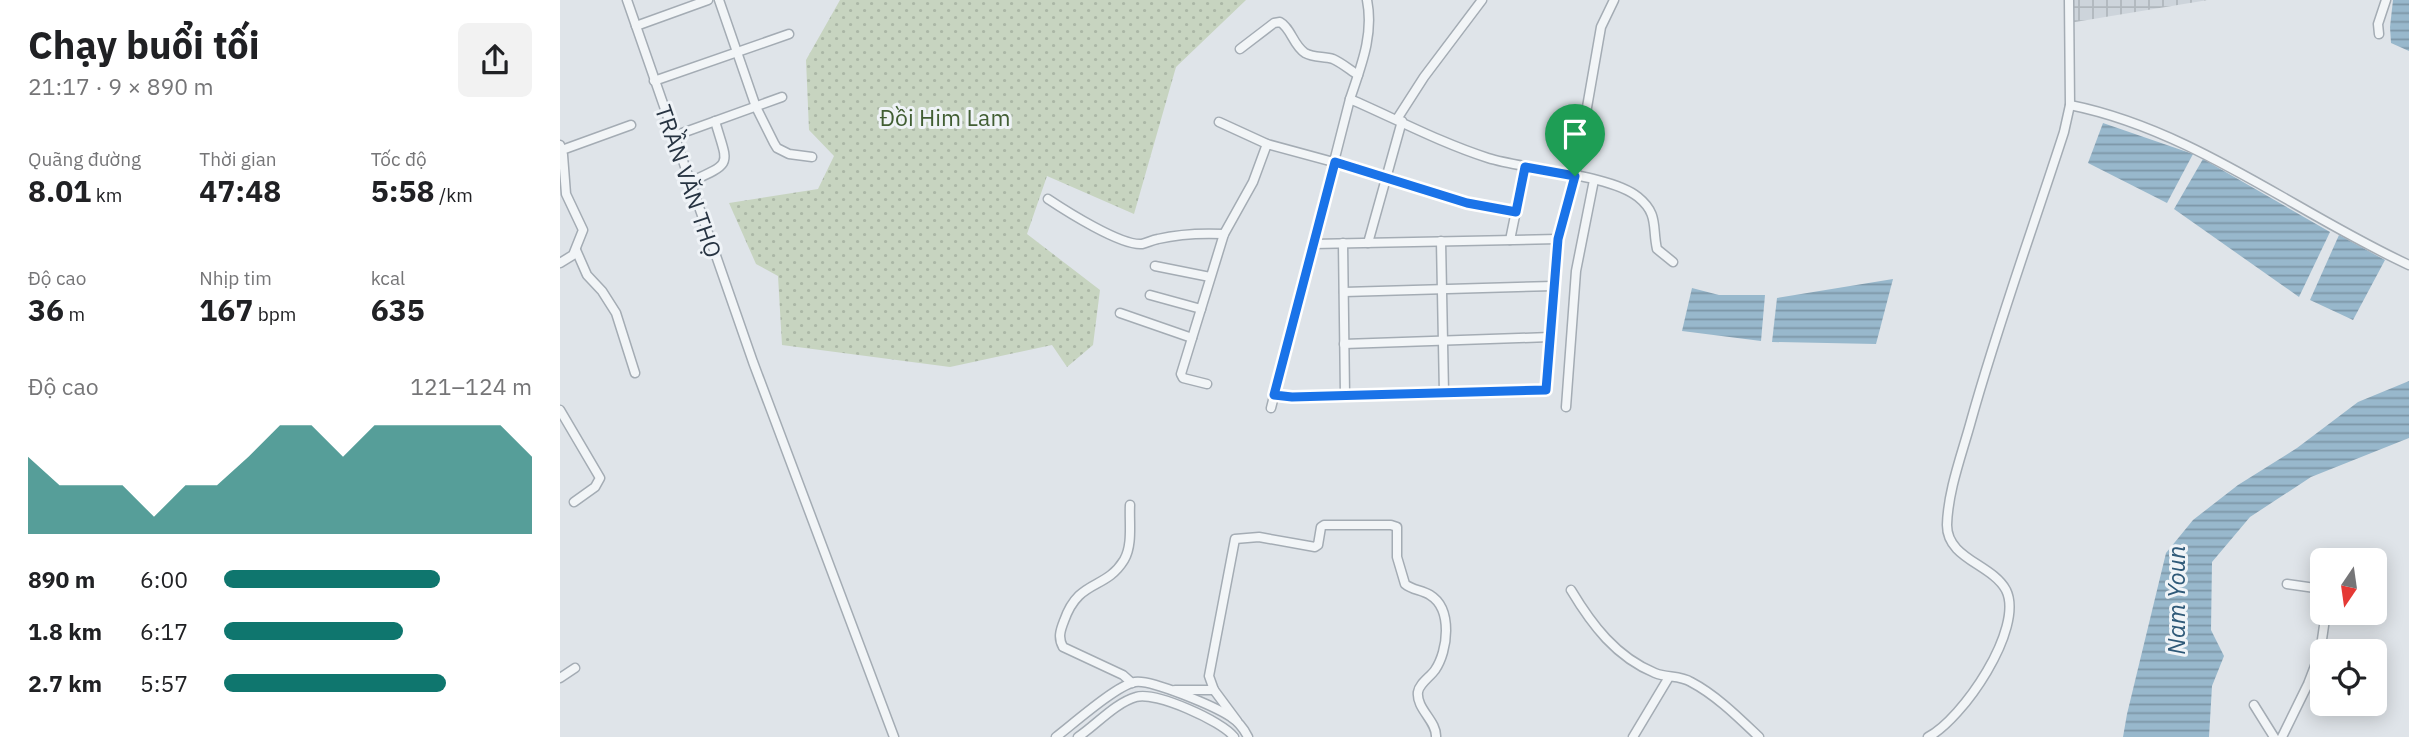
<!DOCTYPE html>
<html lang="vi">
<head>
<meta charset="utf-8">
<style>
  body { margin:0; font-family:"IBM Plex Sans",sans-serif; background:#f2f2f2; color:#202124; height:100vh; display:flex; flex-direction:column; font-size:26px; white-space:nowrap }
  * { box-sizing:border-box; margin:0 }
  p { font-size:23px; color:#757577 }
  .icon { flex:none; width:38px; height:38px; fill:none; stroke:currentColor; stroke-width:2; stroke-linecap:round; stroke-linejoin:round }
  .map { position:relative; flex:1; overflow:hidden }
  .sheet { display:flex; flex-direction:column; background:#fff; width:560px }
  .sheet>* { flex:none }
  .needle { width:46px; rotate:193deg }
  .buttons { position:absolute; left:1750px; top:548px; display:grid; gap:14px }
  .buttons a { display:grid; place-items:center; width:77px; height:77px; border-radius:10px; background:#fff; box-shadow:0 4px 18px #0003; font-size:35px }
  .pin { position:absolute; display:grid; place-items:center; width:60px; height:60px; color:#fff; margin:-72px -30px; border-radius:50% 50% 50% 0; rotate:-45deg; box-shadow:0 0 7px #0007 }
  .pin .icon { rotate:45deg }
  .round { display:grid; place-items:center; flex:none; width:74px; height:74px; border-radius:10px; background:#f2f2f2 }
  .headline { display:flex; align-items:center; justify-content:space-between; height:119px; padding:0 28px }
  h1 { font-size:38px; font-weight:700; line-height:52px }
  .stats { display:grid; grid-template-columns:repeat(3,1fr); gap:10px; height:119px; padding:7px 28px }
  .stats div { display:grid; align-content:center }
  .stats b { font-size:30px; font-weight:700 }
  .stats small { font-size:19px; font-weight:400 }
  .stats p { font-size:19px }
  .chart { height:196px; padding:14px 28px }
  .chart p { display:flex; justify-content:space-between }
  .chart svg { width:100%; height:126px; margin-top:7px; fill:#0f766e; opacity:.7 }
  ul { padding:0 28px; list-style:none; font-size:23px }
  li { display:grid; grid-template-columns:112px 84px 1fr; align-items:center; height:52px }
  li i { height:18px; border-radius:9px; background:#0f766e }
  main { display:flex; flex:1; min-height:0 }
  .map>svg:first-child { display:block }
</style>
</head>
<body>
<main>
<section class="sheet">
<div class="headline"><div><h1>Chạy buổi tối</h1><p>21:17 · 9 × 890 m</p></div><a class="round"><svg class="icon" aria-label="share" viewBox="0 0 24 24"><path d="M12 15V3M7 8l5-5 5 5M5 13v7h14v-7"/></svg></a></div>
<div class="stats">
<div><p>Quãng đường</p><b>8.01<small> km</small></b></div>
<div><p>Thời gian</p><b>47:48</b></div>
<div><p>Tốc độ</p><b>5:58<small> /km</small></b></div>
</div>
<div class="stats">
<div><p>Độ cao</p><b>36<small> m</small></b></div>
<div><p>Nhịp tim</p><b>167<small> bpm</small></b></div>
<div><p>kcal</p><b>635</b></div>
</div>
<div class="chart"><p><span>Độ cao</span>121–124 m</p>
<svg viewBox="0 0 160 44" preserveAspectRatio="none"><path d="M0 44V17L10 27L20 27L30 27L40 38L50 27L60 27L70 17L80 6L90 6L100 17L110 6L120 6L130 6L140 6L150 6L160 17V44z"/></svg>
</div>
<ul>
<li><b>890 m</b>6:00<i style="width:70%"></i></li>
<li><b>1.8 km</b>6:17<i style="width:58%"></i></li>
<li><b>2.7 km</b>5:57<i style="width:72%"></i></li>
</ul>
</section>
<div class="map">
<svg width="1849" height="737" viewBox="0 0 1849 737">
  <defs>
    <pattern id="industrial-grid" width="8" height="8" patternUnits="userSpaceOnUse" patternTransform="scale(1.75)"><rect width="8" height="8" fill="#cdd4db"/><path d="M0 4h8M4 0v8" fill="none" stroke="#b0b7bd"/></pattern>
    <pattern id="park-dots" width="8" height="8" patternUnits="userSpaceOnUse" patternTransform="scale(1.75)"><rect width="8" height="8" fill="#c7d4c0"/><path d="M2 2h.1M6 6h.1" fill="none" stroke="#abb7a6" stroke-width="1.8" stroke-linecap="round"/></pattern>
    <pattern id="water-rules" width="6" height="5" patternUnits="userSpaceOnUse" patternTransform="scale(1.75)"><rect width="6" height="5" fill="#98b8cc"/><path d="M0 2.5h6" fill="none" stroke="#7c96a7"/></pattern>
  </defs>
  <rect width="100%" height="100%" fill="#dfe4e9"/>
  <path fill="url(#industrial-grid)" d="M1508,0H1648L1509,23Z"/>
  <path fill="url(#park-dots)" d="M280,0H686L616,67L574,214L487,176L467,234L540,290L533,345L507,367L492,345L390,367L222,345L218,276L196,264L169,203L258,189L274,156L249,130L246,60Z"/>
  <g fill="url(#water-rules)">
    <path d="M1833,0H1849V51L1831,43L1830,27Z"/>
    <path d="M1543,123L1633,154L1607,203L1528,163Z"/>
    <path d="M1643,159L1770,232L1739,297L1614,209Z"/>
    <path d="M1779,235L1825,260L1793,320L1750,300Z"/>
    <path d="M1333,279L1316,344L1212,342L1217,298Z"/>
    <path d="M1132,288L1159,295H1205L1201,341L1122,331Z"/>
    <path d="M1849,381V438L1751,477L1690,517L1652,562L1651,630L1664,656L1652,686L1649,737H1563L1567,714L1606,553L1633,520L1678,485L1737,448L1798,402Z"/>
  </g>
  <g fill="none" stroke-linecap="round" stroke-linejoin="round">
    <g stroke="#a4acb4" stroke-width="11">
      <g id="minor">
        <path d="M67,0L193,362L334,737"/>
        <path d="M159,0L196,107L214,143L217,148L229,154L252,157"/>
        <path d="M76,26L148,0"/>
        <path d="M1819,34L1818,24L1826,0"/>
        <path d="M680,49L714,23L720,22C731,28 733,45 745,53C754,58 764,56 773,59C782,63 790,70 798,75"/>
        <path d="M94,81L229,34"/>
        <path d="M790,99C836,119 881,143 928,158C966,170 1050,174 1078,197C1099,214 1092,227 1097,249L1113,262"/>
        <path d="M1510,105C1634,130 1736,213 1849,265"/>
        <path d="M837,119L864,77L922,0"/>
        <path d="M659,122L707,144"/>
        <path d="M114,136L222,97"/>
        <path d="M0,145L3,155L6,194L23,230L13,255L0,263"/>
        <path d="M2,150L71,125"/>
        <path d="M130,182C174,162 168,166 155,121"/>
        <path d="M488,199C506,211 561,246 582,244C587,243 592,240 598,239C619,234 642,233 664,234"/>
        <path d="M950,240L965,167"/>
        <path d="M881,241L884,393"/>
        <path d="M783,243L785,395"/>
        <path d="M808,243L842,121"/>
        <path d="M753,244L998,239"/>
        <path d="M16,250L27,275L42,291L56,313L75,373"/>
        <path d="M595,266L650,277"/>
        <path d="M784,292L994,286"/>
        <path d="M590,295L641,309"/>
        <path d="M560,313L632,338"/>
        <path d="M784,344L990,337"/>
        <path d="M647,384L623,378L621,374L664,234L693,182L707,144L825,176L907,203L956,212"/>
        <path d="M714,395L732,397L986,391L998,239L1015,176L1041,27L1054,0"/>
        <path d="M1006,407L1016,271L1034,180"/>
        <path d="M711,408L790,99C801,66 814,35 807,0"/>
        <path d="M0,410L40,478L35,487L14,502"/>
        <path d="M570,505C569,522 573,545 564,560C545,591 519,578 504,621C500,631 498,638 503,647L563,675L572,683"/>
        <path d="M1727,584L1762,589"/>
        <path d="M1011,590C1032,625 1056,657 1095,673C1107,678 1120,675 1131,682C1156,695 1179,718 1199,737"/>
        <path d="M0,678L15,668"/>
        <path d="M615,690H654"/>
        <path d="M1694,705L1714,737"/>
        <path d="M677,721L654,690L649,676L675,539L699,537L755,547L758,545L761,527L764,525H831L837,527V557L845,584C852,590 862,590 870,595C893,609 888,651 875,670C870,677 859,684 858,692C856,709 877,721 876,737"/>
        <path d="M496,737C513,724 557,685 575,682C591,679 656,707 671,717C679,722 684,729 688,737"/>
        <path d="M518,737C536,725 555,703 576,697C595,691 662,721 674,737"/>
        <path d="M1073,737L1109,677"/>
        <path d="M1368,737C1402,720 1465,628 1446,590C1432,564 1387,559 1387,525C1388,490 1402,454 1411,421C1438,324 1473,228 1504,132L1510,105L1509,0"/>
        <path d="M1722,737L1748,684L1760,653L1766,612"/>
      </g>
    </g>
    <use href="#minor" stroke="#f2f5f7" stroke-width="8"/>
  </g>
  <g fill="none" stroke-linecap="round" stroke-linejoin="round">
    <g stroke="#fff" stroke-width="14">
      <path id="route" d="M775,162L907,203L956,212L965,167L1015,176L998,239L986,390L732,397L714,395Z"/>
    </g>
    <use href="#route" stroke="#1a73e8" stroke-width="9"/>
  </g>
  <g text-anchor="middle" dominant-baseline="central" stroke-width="6" stroke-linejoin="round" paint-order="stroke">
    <g font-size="23" fill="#415e33" stroke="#eff3f7">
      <text x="385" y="117">Đồi Him Lam</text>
    </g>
    <g font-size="23" fill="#273442" stroke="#eff3f7">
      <text transform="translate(129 181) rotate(71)">TRẦN VĂN THỌ</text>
    </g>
    <g font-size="24" font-style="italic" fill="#2f5978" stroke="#eff3f7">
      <text transform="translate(1616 600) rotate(-90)">Nam Youn</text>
    </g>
  </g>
</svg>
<div class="buttons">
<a><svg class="needle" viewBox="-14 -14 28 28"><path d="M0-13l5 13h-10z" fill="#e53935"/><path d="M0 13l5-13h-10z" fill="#757577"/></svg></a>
<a><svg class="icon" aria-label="locate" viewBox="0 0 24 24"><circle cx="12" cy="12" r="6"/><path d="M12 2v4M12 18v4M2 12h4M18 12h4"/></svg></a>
</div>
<div class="pin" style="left:1015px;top:176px;background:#1e9e55"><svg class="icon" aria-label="arrive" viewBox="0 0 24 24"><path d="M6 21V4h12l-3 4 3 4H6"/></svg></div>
</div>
</main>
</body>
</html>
